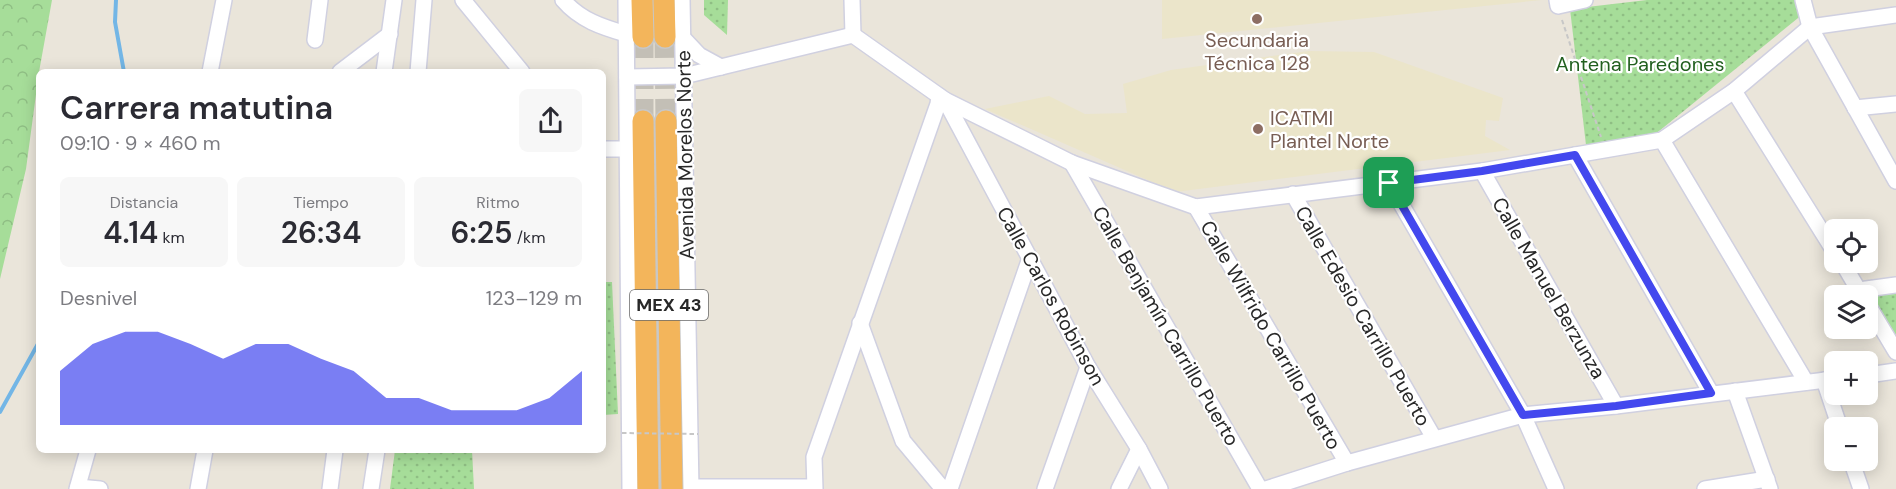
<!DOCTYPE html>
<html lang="es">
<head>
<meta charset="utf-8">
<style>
  body { margin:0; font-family:"DM Sans",sans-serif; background:#f7f7f7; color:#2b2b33; height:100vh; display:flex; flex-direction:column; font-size:22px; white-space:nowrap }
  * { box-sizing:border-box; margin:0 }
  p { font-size:20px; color:#7c7c81 }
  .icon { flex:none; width:33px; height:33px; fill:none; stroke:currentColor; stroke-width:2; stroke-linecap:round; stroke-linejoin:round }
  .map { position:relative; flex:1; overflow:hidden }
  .sheet { position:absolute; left:36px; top:69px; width:570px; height:384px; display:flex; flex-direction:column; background:#fff; border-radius:9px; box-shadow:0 3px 15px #0003 }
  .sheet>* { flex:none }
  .tools { position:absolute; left:1824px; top:219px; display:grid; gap:12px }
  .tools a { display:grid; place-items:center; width:54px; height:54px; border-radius:9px; background:#fff; box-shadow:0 3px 15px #0003; font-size:30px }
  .pin { position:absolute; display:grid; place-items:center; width:51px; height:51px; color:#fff; margin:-26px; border-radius:12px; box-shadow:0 3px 9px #0006 }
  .round { display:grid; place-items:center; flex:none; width:63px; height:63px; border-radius:9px; background:#f7f7f7 }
  .headline { display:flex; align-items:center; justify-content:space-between; height:102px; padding:0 24px }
  h1 { font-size:33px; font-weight:600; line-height:45px }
  .stats { display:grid; grid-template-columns:repeat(3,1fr); gap:9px; height:102px; padding:6px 24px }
  .stats div { display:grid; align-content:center; border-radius:9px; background:#f7f7f7; text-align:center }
  .stats b { font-size:30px; font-weight:600 }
  .stats small { font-size:16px; font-weight:400 }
  .stats p { font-size:16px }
  .chart { height:168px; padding:12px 24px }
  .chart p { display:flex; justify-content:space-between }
  .chart svg { width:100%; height:108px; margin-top:6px; fill:#4348ee; opacity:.7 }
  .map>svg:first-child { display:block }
</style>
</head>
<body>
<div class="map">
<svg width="1896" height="489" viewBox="0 0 1896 489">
  <defs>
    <pattern id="forest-crowns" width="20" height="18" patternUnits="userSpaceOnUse" patternTransform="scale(1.5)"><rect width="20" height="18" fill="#a6dd99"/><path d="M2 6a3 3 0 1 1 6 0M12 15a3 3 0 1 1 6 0" fill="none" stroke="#8fbe84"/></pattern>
    <pattern id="park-dots" width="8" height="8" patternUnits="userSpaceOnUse" patternTransform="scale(1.5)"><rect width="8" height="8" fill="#a6dd99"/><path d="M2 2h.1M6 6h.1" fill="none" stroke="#8fbe84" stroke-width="1.8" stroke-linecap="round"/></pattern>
  </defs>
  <rect width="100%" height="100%" fill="#eae5da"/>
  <g fill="#ebe5ca">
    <path d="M1162,0H1542L1162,39Z"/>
    <path d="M1309,51L1374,52L1503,98L1499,121L1486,120L1485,136L1510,150L1175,192L985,109L1049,96L1085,114L1127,113L1123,84L1171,70Z"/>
  </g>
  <path fill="url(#forest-crowns)" d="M0,0H52L39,72L26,169L0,279Z"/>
  <g fill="url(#park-dots)">
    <path d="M704,0H728L727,35L704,15Z"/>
    <path d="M1647,0H1798L1803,14L1653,136L1586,145L1570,9Z"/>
    <path d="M603,282H612L618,414L603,415Z"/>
    <path d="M1896,292V337L1871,295Z"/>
    <path d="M395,450H472L474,489H390Z"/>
  </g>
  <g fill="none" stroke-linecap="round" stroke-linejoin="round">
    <g stroke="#73b6e6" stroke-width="4">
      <path d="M116,0L115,22L124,72"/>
      <path d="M0,412L39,342"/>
    </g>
    <g stroke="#c3bfb6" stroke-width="21" stroke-dasharray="21 10" stroke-linecap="butt">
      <path d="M643,37V121"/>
      <path d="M665,37L666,121"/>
    </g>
    <g stroke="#d0d0e0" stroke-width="18">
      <g id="minor">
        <path d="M463,0L522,72"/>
        <path d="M563,0C580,20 602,27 626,34"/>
        <path d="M626,0L630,489"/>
        <path d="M682,0L691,489"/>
        <path d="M852,0L853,35"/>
        <path d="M1557,0L1558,6L1585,0"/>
        <path d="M1803,0L1810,27L1896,181"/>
        <path d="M683,38L699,55L721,67"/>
        <path d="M315,40L320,0"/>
        <path d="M210,72L224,0"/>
        <path d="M340,72L390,34"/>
        <path d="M384,72L394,0"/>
        <path d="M418,72L424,0"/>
        <path d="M627,77L684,76L853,35L945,100L1072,163L1196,207L1482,171L1662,140L1734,91L1810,27L1896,15"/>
        <path d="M1734,91L1834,251"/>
        <path d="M945,100L1088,367L1139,449L1160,489"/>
        <path d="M1855,108L1896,104"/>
        <path d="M1662,140L1806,382"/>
        <path d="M603,149H628"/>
        <path d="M1575,155L1711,393"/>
        <path d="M1072,163L1260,489"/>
        <path d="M1482,171L1616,406"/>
        <path d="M1389,183L1523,415L1556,489"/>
        <path d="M1293,194L1434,438"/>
        <path d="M1196,207L1347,463"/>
        <path d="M1842,262L1862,296"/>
        <path d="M1859,290L1896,285"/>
        <path d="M1868,305L1896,352"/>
        <path d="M860,323L903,441L943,489"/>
        <path d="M1868,375L1896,371"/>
        <path d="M1824,380L1840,428"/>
        <path d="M1735,391L1770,489"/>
        <path d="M1851,460L1861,489"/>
        <path d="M78,487L100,489"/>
        <path d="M692,487H814"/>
        <path d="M77,489L88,450"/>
        <path d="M198,489L205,450"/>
        <path d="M330,489L335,450"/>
        <path d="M371,489L377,450"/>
        <path d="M815,489L814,457L938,104L939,96"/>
        <path d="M950,489L1030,258"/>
        <path d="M1045,489L1088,367"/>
        <path d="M1119,489L1139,449"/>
        <path d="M1266,489L1347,463L1523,415L1616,406L1834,379"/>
        <path d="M1705,489L1767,479"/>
      </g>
    </g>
    <g stroke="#c7c7c7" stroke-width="24">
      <g id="highway">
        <path d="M642,0L643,37"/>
        <path d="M664,0L665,37"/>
        <path d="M643,121L648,489"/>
        <path d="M666,121L672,489"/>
      </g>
    </g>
    <path stroke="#c7c7c7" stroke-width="2" stroke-dasharray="4.5 3" stroke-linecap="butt" d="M1562,20L1601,137"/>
    <use href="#minor" stroke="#fff" stroke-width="15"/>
    <use href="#highway" stroke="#f3b55b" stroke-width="21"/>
    <path stroke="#c7c7c7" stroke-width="2" stroke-dasharray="4.5 3" stroke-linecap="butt" d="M622,433L698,434"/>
  </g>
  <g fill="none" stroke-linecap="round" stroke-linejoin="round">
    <g stroke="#fff" stroke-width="12">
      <path id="route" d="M1575,155L1711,393L1616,406L1523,415L1389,183L1482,171Z"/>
    </g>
    <use href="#route" stroke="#4348ee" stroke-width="8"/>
  </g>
  <g fill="#8d6e63" stroke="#fff" stroke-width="2">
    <circle cx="1257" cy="19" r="6"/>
    <circle cx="1258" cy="129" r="6"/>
  </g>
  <g text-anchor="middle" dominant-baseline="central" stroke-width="4.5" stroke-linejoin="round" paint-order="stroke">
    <rect fill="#fff" stroke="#686868" stroke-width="1.5" x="630" y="290" width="78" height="30" rx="4.5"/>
    <g font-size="18" font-weight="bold" fill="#282828">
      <text x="669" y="305">MEX 43</text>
    </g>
    <g font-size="20" fill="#785e54" stroke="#fff">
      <text x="1257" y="40">Secundaria<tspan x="1257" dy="23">Técnica 128</tspan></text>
      <text x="1270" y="118" text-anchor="start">ICATMI<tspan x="1270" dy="23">Plantel Norte</tspan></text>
    </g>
    <g font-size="20" fill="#215f1e" stroke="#fff">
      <text x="1640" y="64">Antena Paredones</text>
    </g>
    <g font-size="20" fill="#282828" stroke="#fff">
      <text transform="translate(685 155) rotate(-91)">Avenida Morelos Norte</text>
      <text transform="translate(1549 288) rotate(60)">Calle Manuel Berzunza</text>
      <text transform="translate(1051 296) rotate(61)">Calle Carlos Robinson</text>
      <text transform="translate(1363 316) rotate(60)">Calle Edesio Carrillo Puerto</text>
      <text transform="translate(1166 326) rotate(60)">Calle Benjamín Carrillo Puerto</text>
      <text transform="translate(1271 335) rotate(60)">Calle Wilfrido Carrillo Puerto</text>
    </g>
  </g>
</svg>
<div class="tools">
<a><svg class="icon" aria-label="locate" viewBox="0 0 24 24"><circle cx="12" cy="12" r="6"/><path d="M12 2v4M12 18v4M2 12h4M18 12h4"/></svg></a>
<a><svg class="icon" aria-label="layers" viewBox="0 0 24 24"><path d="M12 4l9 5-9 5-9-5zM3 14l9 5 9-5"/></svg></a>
<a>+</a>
<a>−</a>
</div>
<div class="pin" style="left:1389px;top:183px;background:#1e9e55"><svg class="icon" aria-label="arrive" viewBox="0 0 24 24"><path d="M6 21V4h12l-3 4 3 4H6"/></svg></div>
<section class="sheet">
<div class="headline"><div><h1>Carrera matutina</h1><p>09:10 · 9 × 460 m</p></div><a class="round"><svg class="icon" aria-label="share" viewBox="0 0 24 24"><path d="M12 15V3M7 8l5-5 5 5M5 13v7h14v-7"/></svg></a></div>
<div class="stats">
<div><p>Distancia</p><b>4.14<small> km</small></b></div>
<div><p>Tiempo</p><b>26:34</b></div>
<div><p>Ritmo</p><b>6:25<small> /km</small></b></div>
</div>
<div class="chart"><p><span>Desnivel</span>123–129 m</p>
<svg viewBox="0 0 160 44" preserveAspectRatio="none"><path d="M0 44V22L10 11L20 6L30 6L40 11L50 17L60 11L70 11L80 17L90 22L100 33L110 33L120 38L130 38L140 38L150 33L160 22V44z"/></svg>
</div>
</section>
</div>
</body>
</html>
